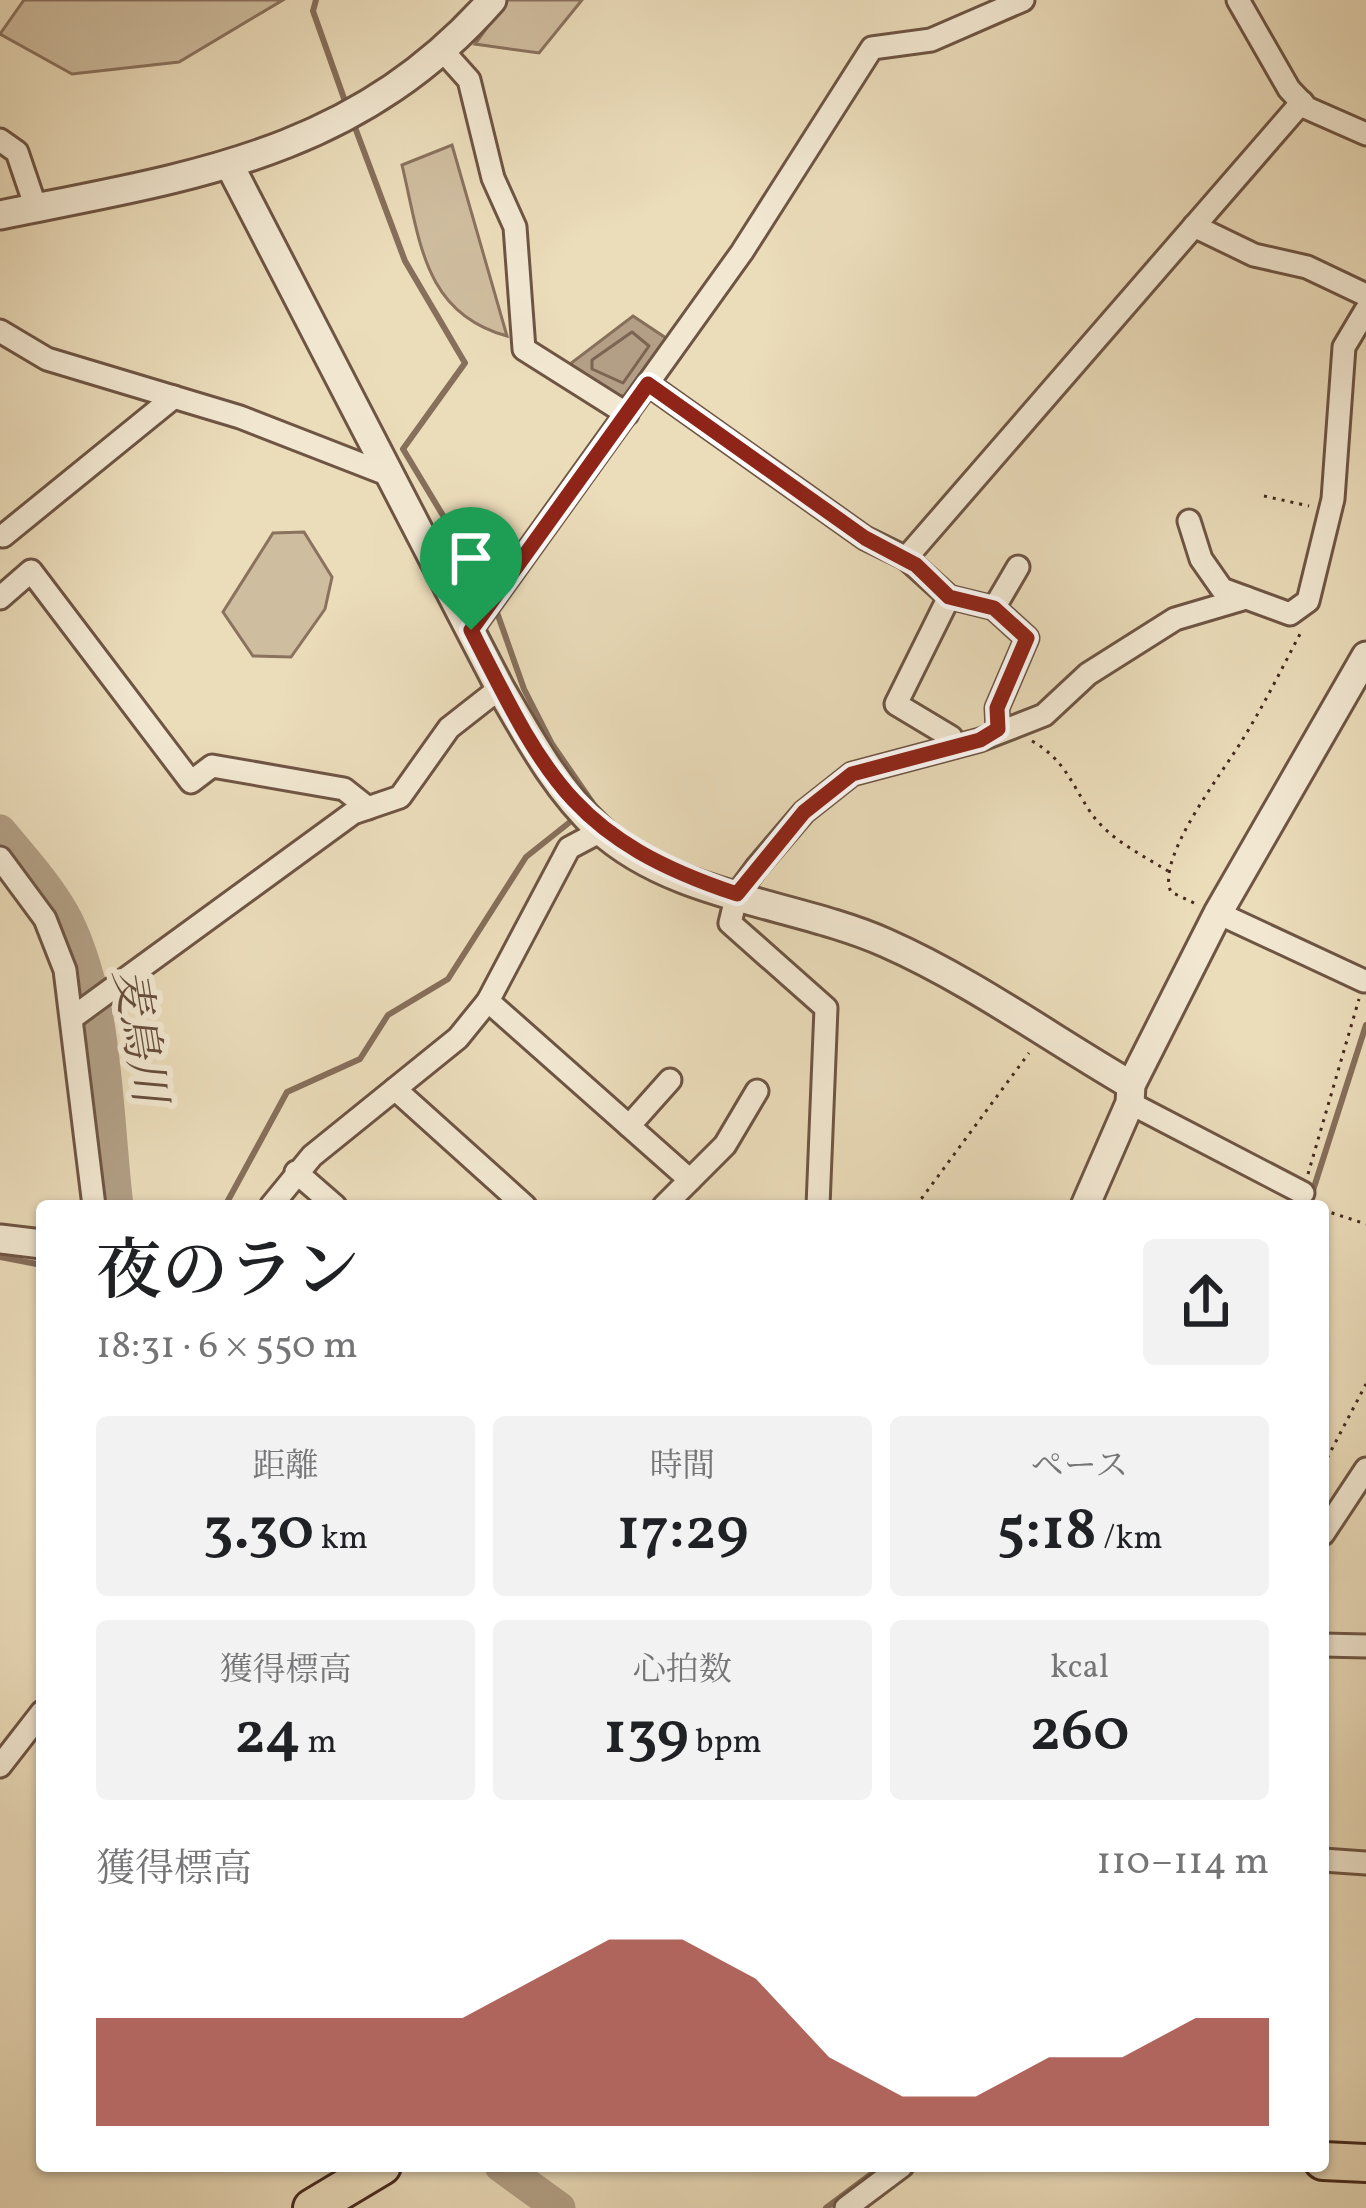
<!DOCTYPE html>
<html lang="ja">
<head>
<meta charset="utf-8">
<style>
  body { margin:0; font-family:Vollkorn,"Noto Serif JP",serif; background:#f2f2f2; color:#202124; height:100vh; display:flex; flex-direction:column; font-size:45px; white-space:nowrap }
  * { box-sizing:border-box; margin:0 }
  p { font-size:39px; color:#757577 }
  .icon { flex:none; width:66px; height:66px; fill:none; stroke:currentColor; stroke-width:2; stroke-linecap:round; stroke-linejoin:round }
  .map { position:relative; flex:1; overflow:hidden }
  .sheet { position:absolute; left:36px; top:1200px; width:1293px; height:972px; display:flex; flex-direction:column; background:#fff; border-radius:12px; box-shadow:0 3px 9px #0004 }
  .sheet>* { flex:none }
  .pin { position:absolute; display:grid; place-items:center; width:102px; height:102px; color:#fff; margin:-123px -51px; border-radius:50% 50% 50% 0; rotate:-45deg; box-shadow:0 0 12px #0007 }
  .pin .icon { rotate:45deg }
  .round { display:grid; place-items:center; flex:none; width:126px; height:126px; border-radius:12px; background:#f2f2f2 }
  .overview { display:flex; align-items:center; justify-content:space-between; height:204px; padding:0 60px }
  h1 { font-size:66px; font-weight:600; line-height:90px }
  .metrics { display:grid; grid-template-columns:repeat(3,1fr); gap:18px; height:204px; padding:12px 60px }
  .metrics div { display:grid; align-content:center; border-radius:12px; background:#f2f2f2; text-align:center }
  .metrics b { font-size:60px; font-weight:600 }
  .metrics small { font-size:33px; font-weight:400 }
  .metrics p { font-size:33px }
  .chart { height:336px; padding:24px 60px }
  .chart p { display:flex; justify-content:space-between }
  .chart svg { width:100%; height:216px; margin-top:12px; fill:#8f2418; opacity:.7 }
  .map>svg:first-child { display:block }
</style>
</head>
<body>
<div class="map">
<svg width="1366" height="2208" viewBox="0 0 1366 2208">
  <rect width="100%" height="100%" fill="#ebdcba"/>
  <filter id="stains"><feTurbulence type="fractalNoise" baseFrequency=".00167" numOctaves="4"/><feColorMatrix values="0 0 0 0 .2 0 0 0 0 .09 0 0 0 0 .02 0 0 0 .5 -.17"/></filter>
  <radialGradient id="worn" r=".72"><stop offset=".6" stop-color="#630" stop-opacity="0"/><stop offset="1" stop-color="#630" stop-opacity=".3"/></radialGradient>
  <g fill="#cfbd9f" stroke="#8a725e" stroke-width="3">
    <path d="M24,0H283L179,62L72,74L0,34Z"/>
    <path d="M507,0H582L539,53L475,44Z"/>
    <path d="M452,145L507,336C423,313 420,240 402,165Z"/>
    <path d="M304,532L332,577L325,609L291,657L253,656L223,612L273,533Z"/>
  </g>
  <path fill="#b29f85" stroke="#866f5b" stroke-width="3" d="M633,316L666,338L665,345L629,395L615,397L566,367Z"/>
  <g fill="none" stroke-linecap="round" stroke-linejoin="round">
    <path stroke="#7b6451" stroke-width="3" d="M632,332L649,346L623,383L592,369V360Z"/>
    <g stroke="#866f5b" stroke-width="6">
      <path d="M316,0L313,11L346,104"/>
      <path d="M353,122L405,261L465,363L403,449L489,592"/>
      <path d="M494,604L524,689L552,744L592,802L589,804"/>
      <path d="M225,1206L287,1092L360,1059L388,1015L448,979L526,857L575,818"/>
      <path d="M1308,1206L1366,1025"/>
      <path d="M0,1257L42,1265"/>
      <path d="M826,2208L874,2172"/>
    </g>
    <g stroke="#b29f85" stroke-width="33">
      <path d="M0,831C24,860 50,888 67,921C108,1005 106,1114 117,1206"/>
      <path d="M501,2166L559,2208"/>
    </g>
    <g stroke="#6e5544" stroke-width="27">
      <g id="minor">
        <path d="M1238,0L1289,89L1307,108L1366,134"/>
        <path d="M443,51L469,80L493,178L515,227L524,349L627,414"/>
        <path d="M0,140L17,152L36,208"/>
        <path d="M1194,226L1254,255L1307,267L1366,295"/>
        <path d="M0,331L47,359L240,417L389,475"/>
        <path d="M648,384L865,538L906,558L1302,102"/>
        <path d="M1189,521L1201,559L1222,589L1290,614L1308,601L1333,499L1344,347L1366,310"/>
        <path d="M3,536L174,397"/>
        <path d="M906,558L949,597L994,608"/>
        <path d="M949,597L896,704L951,737L953,746"/>
        <path d="M0,598L31,571L191,782L212,766L344,789L368,808"/>
        <path d="M471,630L742,252L872,48L931,40L1023,0"/>
        <path d="M998,729L997,708L1027,638L994,608L1018,567"/>
        <path d="M0,858L45,919L65,970L94,1206"/>
        <path d="M1218,913L1364,981"/>
        <path d="M488,1001L690,1180"/>
        <path d="M72,1018L353,813L400,797L449,728L500,688"/>
        <path d="M395,1089L525,1206"/>
        <path d="M1130,1103L1303,1193"/>
        <path d="M629,1126L670,1080"/>
        <path d="M296,1172L335,1206"/>
        <path d="M271,1206L312,1156L458,1038L488,1001L569,848L601,831"/>
        <path d="M664,1206L725,1145L757,1091"/>
        <path d="M818,1206L826,1008L730,923L737,894L757,867L804,812L852,774L980,740L1044,715L1088,674L1175,619L1246,598"/>
        <path d="M1323,1534L1366,1469"/>
        <path d="M1323,1645L1366,1646"/>
        <path d="M0,1766L42,1712"/>
        <path d="M1323,1860L1366,1863"/>
        <path d="M846,2208L902,2166"/>
      </g>
    </g>
    <g stroke="#6e5544" stroke-width="33">
      <g id="tertiary">
        <path d="M229,164L500,688C529,738 556,789 599,829C674,898 796,903 886,943C972,981 1050,1038 1131,1085"/>
        <path d="M0,215C193,176 355,155 492,0"/>
        <path d="M1085,1206L1130,1103L1131,1085L1218,913L1366,656"/>
        <path d="M0,1239L42,1244"/>
      </g>
    </g>
    <g stroke="#44281d" stroke-width="42">
      <g id="trunk">
        <path d="M1323,2161L1366,2163"/>
        <path d="M312,2208L382,2166"/>
      </g>
    </g>
    <g stroke="#44281d" stroke-width="3" stroke-dasharray="3 6" stroke-linecap="butt">
      <path d="M1264,496L1309,506"/>
      <path d="M1032,741C1065,760 1071,783 1091,813C1109,839 1142,855 1168,871"/>
      <path d="M1194,903L1171,892C1155,859 1223,772 1241,742C1263,707 1281,670 1300,634"/>
      <path d="M1308,1174L1359,999"/>
      <path d="M916,1206L1029,1053"/>
      <path d="M1323,1210L1366,1224"/>
      <path d="M1323,1466L1366,1384"/>
    </g>
    <use href="#minor" stroke="#f2e8d2" stroke-width="21"/>
    <use href="#tertiary" stroke="#f2e8d2" stroke-width="27"/>
    <use href="#trunk" stroke="#ebdcba" stroke-width="36"/>
  </g>
  <g fill="none" stroke-linecap="round" stroke-linejoin="round">
    <g stroke="#fff" stroke-width="24">
      <path id="route" d="M648,384L865,538L916,565L949,597L994,608L1027,638L997,708L998,729L980,740L852,774L804,812L737,894C573,839 546,778 471,630Z"/>
    </g>
    <use href="#route" stroke="#8f2418" stroke-width="15"/>
  </g>
  <g text-anchor="middle" dominant-baseline="central" stroke-width="12" stroke-linejoin="round" paint-order="stroke">
    <g font-size="45" font-style="italic" fill="#654c3c" stroke="#f2e8d2">
      <text transform="translate(137 1036) rotate(81)">麦鳥川</text>
    </g>
  </g>
  <rect width="100%" height="100%" filter="url(#stains)"/>
  <rect width="100%" height="100%" fill="url(#worn)"/>
</svg>
<div class="pin" style="left:471px;top:630px;background:#1e9e55"><svg class="icon" aria-label="arrive" viewBox="0 0 24 24"><path d="M6 21V4h12l-3 4 3 4H6"/></svg></div>
<section class="sheet">
<div class="overview"><div><h1>夜のラン</h1><p>18:31 · 6 × 550 m</p></div><a class="round"><svg class="icon" aria-label="share" viewBox="0 0 24 24"><path d="M12 15V3M7 8l5-5 5 5M5 13v7h14v-7"/></svg></a></div>
<div class="metrics">
<div><p>距離</p><b>3.30<small> km</small></b></div>
<div><p>時間</p><b>17:29</b></div>
<div><p>ペース</p><b>5:18<small> /km</small></b></div>
</div>
<div class="metrics">
<div><p>獲得標高</p><b>24<small> m</small></b></div>
<div><p>心拍数</p><b>139<small> bpm</small></b></div>
<div><p>kcal</p><b>260</b></div>
</div>
<div class="chart"><p><span>獲得標高</span>110–114 m</p>
<svg viewBox="0 0 160 44" preserveAspectRatio="none"><path d="M0 44V22L10 22L20 22L30 22L40 22L50 22L60 14L70 6L80 6L90 14L100 30L110 38L120 38L130 30L140 30L150 22L160 22V44z"/></svg>
</div>
</section>
</div>
</body>
</html>
